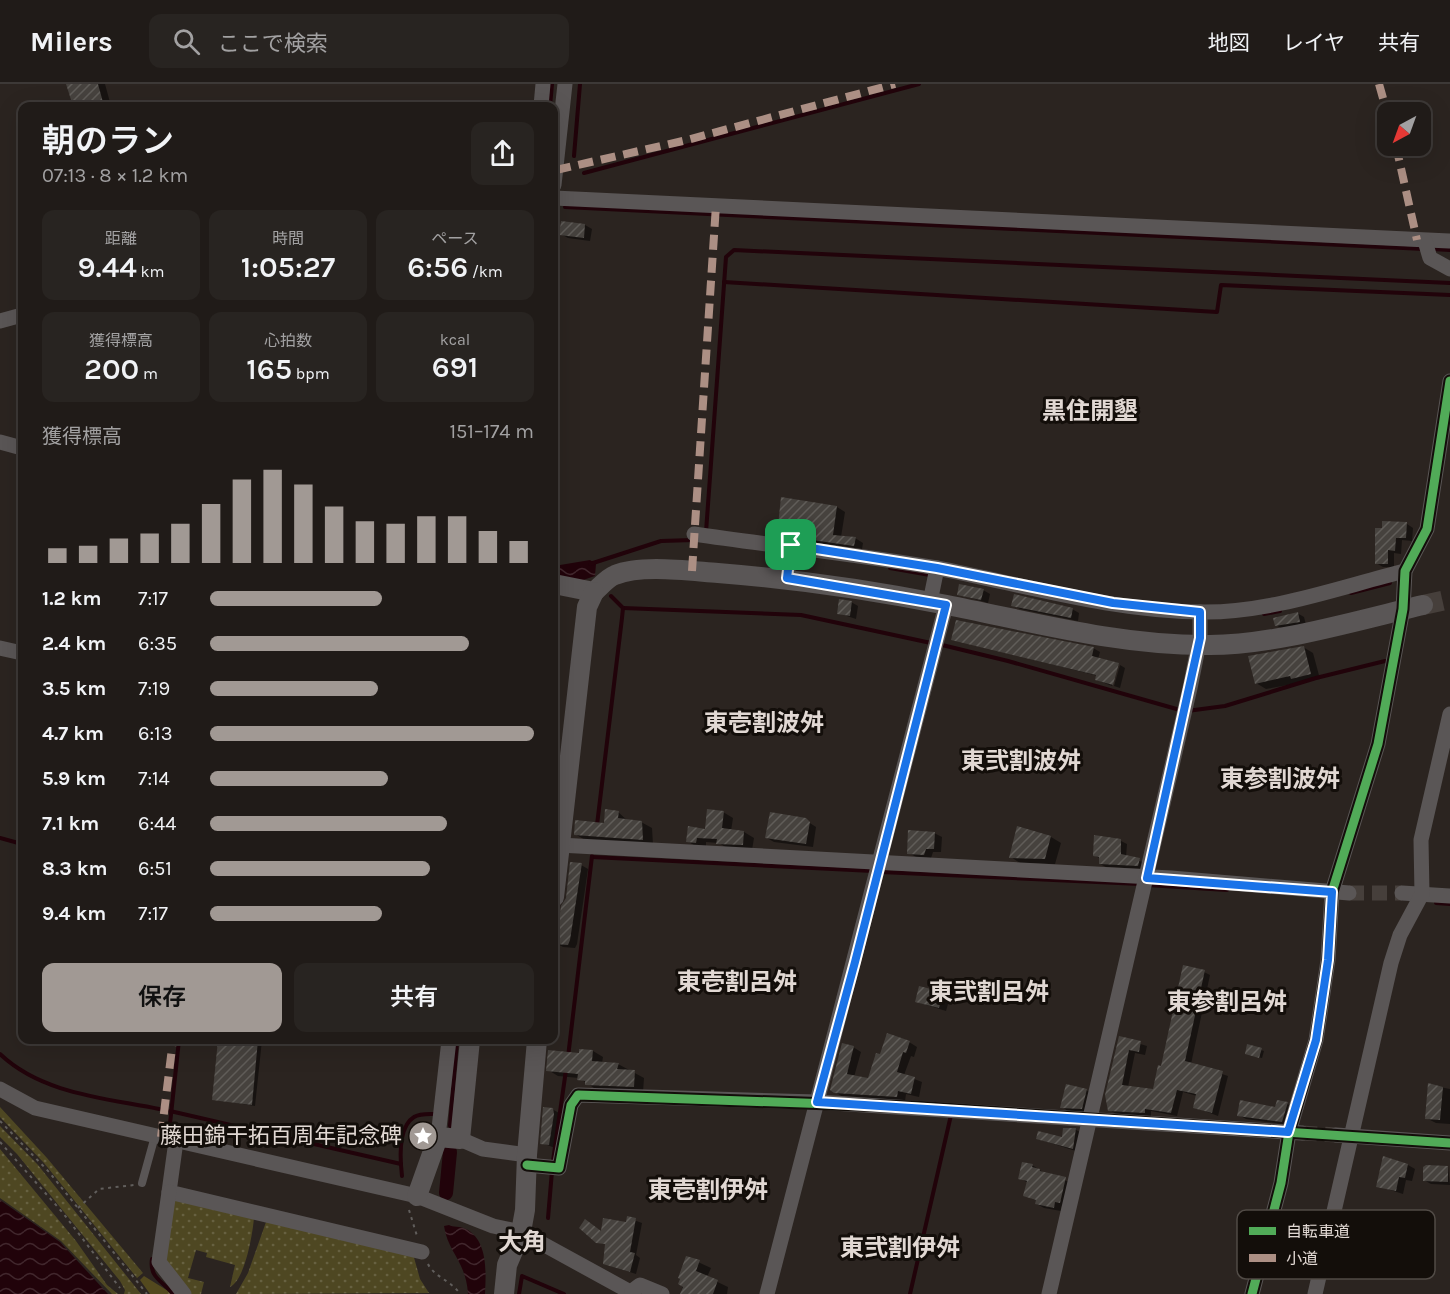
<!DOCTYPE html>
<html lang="ja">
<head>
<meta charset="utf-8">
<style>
  body { margin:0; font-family:Karla,"Noto Sans JP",sans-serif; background:#282421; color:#f1f3f6; height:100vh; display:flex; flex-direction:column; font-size:22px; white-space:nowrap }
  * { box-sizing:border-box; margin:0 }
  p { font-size:20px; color:#a2a1a2 }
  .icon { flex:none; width:33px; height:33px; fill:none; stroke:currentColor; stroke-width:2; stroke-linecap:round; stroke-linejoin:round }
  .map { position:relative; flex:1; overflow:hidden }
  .sheet { position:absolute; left:18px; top:18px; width:540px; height:942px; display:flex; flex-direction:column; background:#201b18; border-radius:12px; box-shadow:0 6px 24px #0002,0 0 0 2px #3d3937 }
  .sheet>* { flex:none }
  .needle { width:39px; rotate:221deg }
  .fabs { position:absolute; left:1377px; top:18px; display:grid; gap:12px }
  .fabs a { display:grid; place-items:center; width:54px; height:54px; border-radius:12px; background:#201b18; box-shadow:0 6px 24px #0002,0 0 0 2px #3d3937; font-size:30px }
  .pin { position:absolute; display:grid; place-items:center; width:51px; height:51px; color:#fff; margin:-26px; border-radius:12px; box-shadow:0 3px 9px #0006 }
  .round { display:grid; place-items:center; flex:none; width:63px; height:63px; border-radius:12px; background:#282421 }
  .headline { display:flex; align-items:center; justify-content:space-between; height:102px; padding:0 24px }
  h1 { font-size:33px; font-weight:600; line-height:45px }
  .metrics { display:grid; grid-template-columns:repeat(3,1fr); gap:9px; height:102px; padding:6px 24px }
  .metrics div { display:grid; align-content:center; border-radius:12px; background:#282421; text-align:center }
  .metrics b { font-size:30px; font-weight:600 }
  .metrics small { font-size:16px; font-weight:400 }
  .metrics p { font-size:16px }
  .chart { height:168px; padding:12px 24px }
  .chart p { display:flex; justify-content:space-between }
  .chart svg { width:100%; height:108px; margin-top:6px; stroke:#a19994; stroke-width:6 }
  .button { display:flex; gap:12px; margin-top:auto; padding:12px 24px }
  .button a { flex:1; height:69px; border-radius:12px; background:#a19994; color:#111; font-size:24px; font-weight:600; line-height:69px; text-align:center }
  .button a+a { background:#282421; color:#f1f3f6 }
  ul { padding:0 24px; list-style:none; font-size:20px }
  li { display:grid; grid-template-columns:96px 72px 1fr; align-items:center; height:45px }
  li i { height:15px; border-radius:8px; background:#a19994 }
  header { display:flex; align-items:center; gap:36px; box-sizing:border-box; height:84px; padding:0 30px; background:#201b18; border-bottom:2px solid #3d3937 }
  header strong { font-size:28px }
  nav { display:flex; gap:33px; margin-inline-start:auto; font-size:21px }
  .search { width:420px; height:54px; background:#282421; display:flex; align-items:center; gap:15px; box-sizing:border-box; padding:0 21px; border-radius:12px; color:#a2a1a2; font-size:22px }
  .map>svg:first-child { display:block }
</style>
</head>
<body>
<header>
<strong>Milers</strong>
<div class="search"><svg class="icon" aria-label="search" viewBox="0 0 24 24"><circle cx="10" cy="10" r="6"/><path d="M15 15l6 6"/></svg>ここで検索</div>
<nav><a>地図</a><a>レイヤ</a><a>共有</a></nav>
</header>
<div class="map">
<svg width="1450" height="1210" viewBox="0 0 1450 1210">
  <defs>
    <pattern id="grass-dots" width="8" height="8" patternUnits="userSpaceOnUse" patternTransform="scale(1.5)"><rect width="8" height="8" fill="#4e4722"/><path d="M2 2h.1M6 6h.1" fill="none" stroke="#676141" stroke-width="1.8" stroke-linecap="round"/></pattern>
    <pattern id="forest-firs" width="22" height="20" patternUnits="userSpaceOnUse" patternTransform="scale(1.5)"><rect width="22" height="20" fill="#53491e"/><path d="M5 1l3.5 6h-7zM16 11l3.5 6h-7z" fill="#6b623e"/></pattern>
    <pattern id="water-waves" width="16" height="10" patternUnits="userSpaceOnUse" patternTransform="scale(1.5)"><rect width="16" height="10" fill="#21030a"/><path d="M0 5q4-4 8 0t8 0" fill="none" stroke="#41272d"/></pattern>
    <pattern id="building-hatch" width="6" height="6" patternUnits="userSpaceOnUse" patternTransform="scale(1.5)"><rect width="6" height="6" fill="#46423e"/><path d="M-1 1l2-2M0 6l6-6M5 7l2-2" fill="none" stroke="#605d59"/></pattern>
  </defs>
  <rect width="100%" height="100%" fill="#2b2420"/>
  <g fill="url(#grass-dots)">
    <path d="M0,1023L47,1074L143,1189L137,1194L44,1079L0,1033Z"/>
    <path d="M0,1042L38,1081L141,1210H124L125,1206L120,1197L17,1070L0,1053Z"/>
    <path d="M0,1065L76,1157L107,1201L118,1210H112L61,1157L0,1114Z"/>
    <path d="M173,1115L254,1133C253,1149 245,1196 230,1203L235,1181L206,1173L207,1169L196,1166L188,1194L204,1198L201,1210H188L163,1177Z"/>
    <path d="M266,1138L413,1170L420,1195L429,1209L236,1210L248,1189Z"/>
  </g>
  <path fill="url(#forest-firs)" d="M144,1192L173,1210H150L140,1196Z"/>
  <g fill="url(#water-waves)">
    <path d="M590,476L596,480L595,492L580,497L554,493V482Z"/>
    <path d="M0,1116L60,1158L108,1210H0Z"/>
    <path d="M449,1141C453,1144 459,1141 468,1146C488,1159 486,1188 485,1210H468C466,1177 448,1169 444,1142Z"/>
  </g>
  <g fill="#0007">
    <path d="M68,0H105L111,22H74Z"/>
    <path d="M585,141L592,145L590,157L568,154L561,150Z"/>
    <path d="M782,415L837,423L845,428L841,453L855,454L863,459L862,465L786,455L778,450Z"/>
    <path d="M1407,440L1413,444L1412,457L1402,456L1401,470L1394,469V483H1383L1376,479Z"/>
    <path d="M983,506L990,510L988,519L958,510Z"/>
    <path d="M851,518L858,522L856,535L838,529Z"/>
    <path d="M1013,521L1072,525L1079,529L1078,537L1020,525Z"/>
    <path d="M1297,529L1304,533L1306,541L1284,546L1276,541Z"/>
    <path d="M953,555L1093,564L1100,568L1098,575L1117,580L1112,602L1097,596L1098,592Z"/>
    <path d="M1303,563L1313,569L1320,595L1266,605L1256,599Z"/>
    <path d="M1120,581L1125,584L1120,604L1114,602Z"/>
    <path d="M618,728L628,737L641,738L652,744L653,761L585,756L575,750L605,740Z"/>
    <path d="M723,728L733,734L731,747L744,748L754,754L752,766L727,764L719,759L706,758V763H697L687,757L706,747Z"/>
    <path d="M805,736L816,743L813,763L774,758L767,754Z"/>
    <path d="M934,749L942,753L941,768H933L931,774L916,773L909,769Z"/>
    <path d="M1051,753L1061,759L1055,780L1020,779L1011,773Z"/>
    <path d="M1121,757L1127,760L1126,773L1146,779L1144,785L1106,783L1100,780L1101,775L1094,771Z"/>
    <path d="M581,781L588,785L577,860L575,864L563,863L556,859L561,837Z"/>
    <path d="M1204,888L1210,891L1191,980L1228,992L1218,1032L1194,1023L1197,1012L1183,1008L1177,1032L1151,1027V1032L1116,1030L1110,1026L1120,954L1147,962L1145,971L1135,969L1128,1003L1154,1006Z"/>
    <path d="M943,909L950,913L946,927L917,918Z"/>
    <path d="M219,956H262L255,1022L213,1015Z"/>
    <path d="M909,958L917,963L914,973L911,972L904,991L922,998L919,1013L906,1010L905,1017L843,1013L835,1008L853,963L861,968L854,993L869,996L881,972Z"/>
    <path d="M1261,966L1264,967L1262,974L1249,971Z"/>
    <path d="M593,967L603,973L602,979L618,980L644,994L643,1008L597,1006L579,994L558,992L548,986L580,970Z"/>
    <path d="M1429,1001L1450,1005V1040L1436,1039L1426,1034Z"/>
    <path d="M1086,1006L1093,1010L1089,1028L1068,1027L1062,1023Z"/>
    <path d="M1287,1020L1294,1023L1289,1041L1246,1035L1239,1031L1276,1025Z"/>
    <path d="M552,1025L559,1029L555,1064L542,1059Z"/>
    <path d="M1076,1046L1082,1049L1079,1068L1038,1055H1063Z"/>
    <path d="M1032,1081L1046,1090L1073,1099L1067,1122L1062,1121L1061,1127L1044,1124L1037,1120L1038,1117L1025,1112L1028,1099L1020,1094Z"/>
    <path d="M1408,1081L1415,1085L1412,1097L1406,1096L1403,1110L1378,1102Z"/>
    <path d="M1448,1083L1450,1101L1431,1100L1424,1096Z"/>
    <path d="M628,1134L642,1139L636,1171L640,1174L636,1190L611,1182L604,1172L606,1162L602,1148L627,1140Z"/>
    <path d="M687,1173L711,1184L707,1193L728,1203L727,1210H681Z"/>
  </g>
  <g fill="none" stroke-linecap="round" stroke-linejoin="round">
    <g stroke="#21030a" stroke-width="4">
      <path d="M550,22L552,0"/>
      <path d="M574,72L580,0"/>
      <path d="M584,89L919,0"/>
      <path d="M565,123L1424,165"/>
      <path d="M1432,165L1450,166"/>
      <path d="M724,198L1217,228L1221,201L1450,211"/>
      <path d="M706,448L726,173L734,166L1450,199"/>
      <path d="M590,480L661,457L693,456"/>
      <path d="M890,484L930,491"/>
      <path d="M1351,509L1390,499"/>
      <path d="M623,524L801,531L931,559"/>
      <path d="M1264,530L1280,527"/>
      <path d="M938,560L1008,577L1180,626"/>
      <path d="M1187,627L1225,622L1316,594L1385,577"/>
      <path d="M597,741L622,534L623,524L611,512"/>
      <path d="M0,754L22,760"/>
      <path d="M592,773L873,787"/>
      <path d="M881,788L1140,800"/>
      <path d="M1147,801L1227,806"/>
      <path d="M1436,819L1450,820"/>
      <path d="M0,970C42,1010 105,1014 159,1025"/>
      <path d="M568,973L592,772"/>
      <path d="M170,1027L401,1080"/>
      <path d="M450,1042L457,956"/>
      <path d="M169,1049L179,956"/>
      <path d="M553,1077L566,986"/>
      <path d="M402,1092C400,1075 398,1043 414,1033C420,1029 430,1030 437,1030"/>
      <path d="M548,1134L552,1087"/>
      <path d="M152,1175C149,1194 163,1197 173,1210"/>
      <path d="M519,1210L522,1192L564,1210"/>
      <path d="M910,1210L951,1031"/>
    </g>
    <path stroke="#21030a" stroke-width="14" d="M446,1109L450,1068"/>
  </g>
  <g fill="url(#building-hatch)">
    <path d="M66,0H98L104,22H73Z"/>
    <path d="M561,137L585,140L584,154L559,151Z"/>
    <path d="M781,413L837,422L833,451L856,453L854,462L777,451Z"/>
    <path d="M1382,437L1407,438L1406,454H1396L1395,467L1388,466V480H1375V444H1382Z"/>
    <path d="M959,500L984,505L981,516L957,511Z"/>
    <path d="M1014,510L1073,524L1071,534L1011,522Z"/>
    <path d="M839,515L852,517L850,532L837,530Z"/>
    <path d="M1298,528L1300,538L1275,542L1273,534Z"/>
    <path d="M956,536L1094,563L1092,572L1119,579L1113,601L1095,596L1096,591L951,556Z"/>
    <path d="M1304,562L1311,590L1291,595L1290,592L1255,600L1248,572Z"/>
    <path d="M605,725L619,727L618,734L642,737L643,756L574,751L575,736L604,739Z"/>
    <path d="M707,725L724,727L722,744L744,747L743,761L716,760L717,755L697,754L696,759L686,758L688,742L705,745Z"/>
    <path d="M770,728L806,734L810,738L806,760L765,754Z"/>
    <path d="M1017,742L1051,752L1045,775L1009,774Z"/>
    <path d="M908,746L935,748L934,765H926L924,771L907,770Z"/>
    <path d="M1094,751L1121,755V770L1140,774L1138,782L1099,780V773L1093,772Z"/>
    <path d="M570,778L582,779L570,856L568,861L554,860L556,836H559L561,822L566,814Z"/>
    <path d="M1183,881L1205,886L1185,977L1223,987L1212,1029L1193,1024L1196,1010L1177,1006L1171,1029L1145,1025V1029L1108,1027L1105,1011L1119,952L1141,957L1139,968L1129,966L1122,1001L1153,1005L1158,981L1161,982Z"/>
    <path d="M919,902L943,908L939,924L915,918Z"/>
    <path d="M887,949L910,957L906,969L903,968L897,988L915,993L911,1010L898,1007L897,1013L834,1009L830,1006L842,959L854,962L847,990L868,994L876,969L880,970Z"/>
    <path d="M218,956H258L252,1021L212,1016Z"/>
    <path d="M1247,960L1262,964L1259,974L1245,970Z"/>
    <path d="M579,965L593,966L592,977L619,979L617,985L635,986L634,1003L585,1001V997L577,996L578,990L546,987L548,966L579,969Z"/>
    <path d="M1428,999L1443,1003L1440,1036L1425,1035Z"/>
    <path d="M1066,1000L1087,1005L1082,1025L1060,1024Z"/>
    <path d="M1240,1016L1275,1023L1277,1016L1288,1018L1282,1038L1237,1032Z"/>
    <path d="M543,1023L553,1024L554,1030L549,1061L540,1060Z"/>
    <path d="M1063,1044H1076L1073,1065L1036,1055L1038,1047L1062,1053Z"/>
    <path d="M1383,1072L1408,1080L1405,1094L1399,1093L1396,1107L1376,1103Z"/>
    <path d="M1022,1078L1033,1080L1032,1083L1040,1085V1087L1066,1093L1060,1119L1055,1118L1054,1124L1035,1120L1036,1116L1023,1112L1027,1097L1018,1095Z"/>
    <path d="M1426,1081L1448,1082V1098L1423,1097V1083Z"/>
    <path d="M627,1132L636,1134L630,1168L635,1169L630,1188L603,1180L605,1160L596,1159L579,1144L585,1135L601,1147L603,1134L626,1138Z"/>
    <path d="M686,1172L700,1176L696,1187L718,1196L713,1210H680L683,1203L678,1200L680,1195L678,1194Z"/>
  </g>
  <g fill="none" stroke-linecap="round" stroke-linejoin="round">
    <g stroke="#463f3b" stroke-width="15" stroke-dasharray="15 8" stroke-linecap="butt">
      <path d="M1349,809H1402"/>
      <path d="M1302,1049L1336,1051"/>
    </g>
    <path stroke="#463f3b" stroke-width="20" stroke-dasharray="20 10" stroke-linecap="butt" d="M1423,521L1450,515"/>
    <g stroke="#615e5c" stroke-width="2" stroke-dasharray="3 4.5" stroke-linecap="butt">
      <path d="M0,1037L49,1088L147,1210"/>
      <path d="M0,1058L63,1129L120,1204"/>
      <path d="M78,1124L99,1105L134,1101"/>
      <path d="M409,1126L417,1152"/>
      <path d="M428,1180C434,1193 452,1197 460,1210"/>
    </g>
    <path stroke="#5a5656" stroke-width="8" d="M142,1099L155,1052"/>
    <g stroke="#5a5656" stroke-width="15">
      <path d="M541,22L543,0"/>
      <path d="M554,101L565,0"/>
      <path d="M554,114L1449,157"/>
      <path d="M1425,157L1430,174L1450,185"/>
      <path d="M0,237L22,231"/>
      <path d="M0,358L22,364"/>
      <path d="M694,450C775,462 856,470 937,484C1025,501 1115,528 1205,528C1273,528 1340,503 1405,487"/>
      <path d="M787,494L791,461"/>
      <path d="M930,518L937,484"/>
      <path d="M0,564L22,569"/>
      <path d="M559,761L1171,794L1349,809"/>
      <path d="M1402,809L1450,812"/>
      <path d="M0,1005L35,1024L417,1112L493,1142L521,1148L634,1210"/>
      <path d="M1336,1051L1450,1059"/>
      <path d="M438,1053L449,956"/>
      <path d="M460,1055L483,1065L527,1071"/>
      <path d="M176,1057L169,1108L422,1168"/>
      <path d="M527,1081L559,1084L571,1021L578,1011L817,1018L1302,1049"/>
      <path d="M169,1108L159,1178L184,1210"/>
      <path d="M632,1207L640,1201L662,1210"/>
      <path d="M767,1210L946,521"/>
      <path d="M1049,1210L1190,604L1200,554V528"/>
      <path d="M1252,1210L1281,1099L1289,1048L1316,956L1328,876L1332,808L1378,660L1403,525L1405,487L1427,445L1450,297"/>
      <path d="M1315,1210L1391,879L1400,851L1422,810L1421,756L1450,630"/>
    </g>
    <g stroke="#5a5656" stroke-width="20">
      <path d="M554,500L594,508C600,503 607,494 615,491C641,480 690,487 718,489C795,495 871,506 947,521C1033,538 1117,561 1206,561C1272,562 1358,536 1423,521"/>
      <path d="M554,813L587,523L594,508"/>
      <path d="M417,1112L438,1053L460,1055L470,956"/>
      <path d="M504,1210L507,1181L521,1148L525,1126L527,1071L537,956"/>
    </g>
    <g stroke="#ac8f84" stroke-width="8" stroke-dasharray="15 8" stroke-linecap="butt">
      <path d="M1379,0L1388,32"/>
      <path d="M1396,62L1417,156"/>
      <path d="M556,86L687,56L895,0"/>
      <path d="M692,487L716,121"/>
      <path d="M161,1053L173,956"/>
    </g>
    <g stroke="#130e0a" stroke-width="13">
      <g id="cycleway">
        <path d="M527,1081L559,1084L571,1021L578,1011L913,1023L1450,1059"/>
        <path d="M1252,1210L1281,1099L1289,1048L1316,956L1328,876L1332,808L1378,660L1403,525L1405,487L1427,445L1450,297"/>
      </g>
    </g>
    <use href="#cycleway" stroke="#51ab58" stroke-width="9"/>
  </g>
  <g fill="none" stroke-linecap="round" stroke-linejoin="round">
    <g stroke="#fff" stroke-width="12">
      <path id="route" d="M791,461L937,484L1113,519L1200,528V554L1147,794L1332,808L1328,876L1316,956L1288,1048L817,1018L855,878L946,521L787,494Z"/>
    </g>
    <use href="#route" stroke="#1a73e8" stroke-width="8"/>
  </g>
  <defs>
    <g id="sight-disc" transform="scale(1.5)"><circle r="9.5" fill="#a19994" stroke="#130e0a"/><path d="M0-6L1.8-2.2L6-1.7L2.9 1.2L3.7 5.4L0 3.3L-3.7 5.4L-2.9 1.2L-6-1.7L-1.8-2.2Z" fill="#fff"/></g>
  </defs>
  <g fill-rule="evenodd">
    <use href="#sight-disc" x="423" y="1052"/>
  </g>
  <g text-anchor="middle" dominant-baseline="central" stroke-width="6" stroke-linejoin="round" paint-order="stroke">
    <g font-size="22" fill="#e1d8d3" stroke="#130e0a" text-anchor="end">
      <text x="402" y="1052">藤田錦干拓百周年記念碑</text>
    </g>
    <g font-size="24" font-weight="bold" fill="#e1d8d3" stroke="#130e0a">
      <text x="1090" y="327">黒住開墾</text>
      <text x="764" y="639">東壱割波舛</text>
      <text x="1021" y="677">東弐割波舛</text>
      <text x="1280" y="695">東参割波舛</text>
      <text x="737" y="898">東壱割呂舛</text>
      <text x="989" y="908">東弐割呂舛</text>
      <text x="1227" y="918">東参割呂舛</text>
      <text x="708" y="1106">東壱割伊舛</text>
      <text x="522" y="1158">大角</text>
      <text x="900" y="1164">東弐割伊舛</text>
    </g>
  </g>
  <rect x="1237" y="1126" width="198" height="69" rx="9" fill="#130e0a" stroke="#514b46" stroke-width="1.5"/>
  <rect x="1249" y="1143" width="27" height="8" fill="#51ab58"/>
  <rect x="1249" y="1170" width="27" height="8" fill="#ac8f84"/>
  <g font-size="16" fill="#e1d8d3">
    <text x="1286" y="1153">自転車道</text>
    <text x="1286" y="1180">小道</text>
  </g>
</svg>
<div class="fabs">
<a><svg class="needle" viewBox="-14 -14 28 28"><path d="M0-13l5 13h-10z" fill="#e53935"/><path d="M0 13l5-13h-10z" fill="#a2a1a2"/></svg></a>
</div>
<div class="pin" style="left:791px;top:461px;background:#1e9e55"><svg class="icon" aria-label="arrive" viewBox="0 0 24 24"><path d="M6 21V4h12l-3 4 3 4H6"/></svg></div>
<section class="sheet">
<div class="headline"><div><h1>朝のラン</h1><p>07:13 · 8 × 1.2 km</p></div><a class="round"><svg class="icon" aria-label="share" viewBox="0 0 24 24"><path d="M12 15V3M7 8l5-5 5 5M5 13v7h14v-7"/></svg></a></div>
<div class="metrics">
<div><p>距離</p><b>9.44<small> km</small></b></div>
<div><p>時間</p><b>1:05:27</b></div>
<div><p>ペース</p><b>6:56<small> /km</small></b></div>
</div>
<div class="metrics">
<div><p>獲得標高</p><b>200<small> m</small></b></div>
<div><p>心拍数</p><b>165<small> bpm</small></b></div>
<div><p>kcal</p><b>691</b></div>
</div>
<div class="chart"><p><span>獲得標高</span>151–174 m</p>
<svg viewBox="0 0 160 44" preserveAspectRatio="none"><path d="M5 44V38M15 44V37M25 44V34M35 44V32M45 44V28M55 44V20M65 44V10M75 44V6M85 44V12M95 44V21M105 44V27M115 44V28M125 44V25M135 44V25M145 44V31M155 44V35"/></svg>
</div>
<ul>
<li><b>1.2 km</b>7:17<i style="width:53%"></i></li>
<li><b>2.4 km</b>6:35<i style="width:80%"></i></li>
<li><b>3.5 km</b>7:19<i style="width:52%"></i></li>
<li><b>4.7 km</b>6:13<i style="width:100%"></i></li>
<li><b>5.9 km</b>7:14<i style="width:55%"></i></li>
<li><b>7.1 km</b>6:44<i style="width:73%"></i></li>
<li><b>8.3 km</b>6:51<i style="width:68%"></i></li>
<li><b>9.4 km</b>7:17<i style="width:53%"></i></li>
</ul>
<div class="button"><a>保存</a><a>共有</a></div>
</section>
</div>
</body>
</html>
